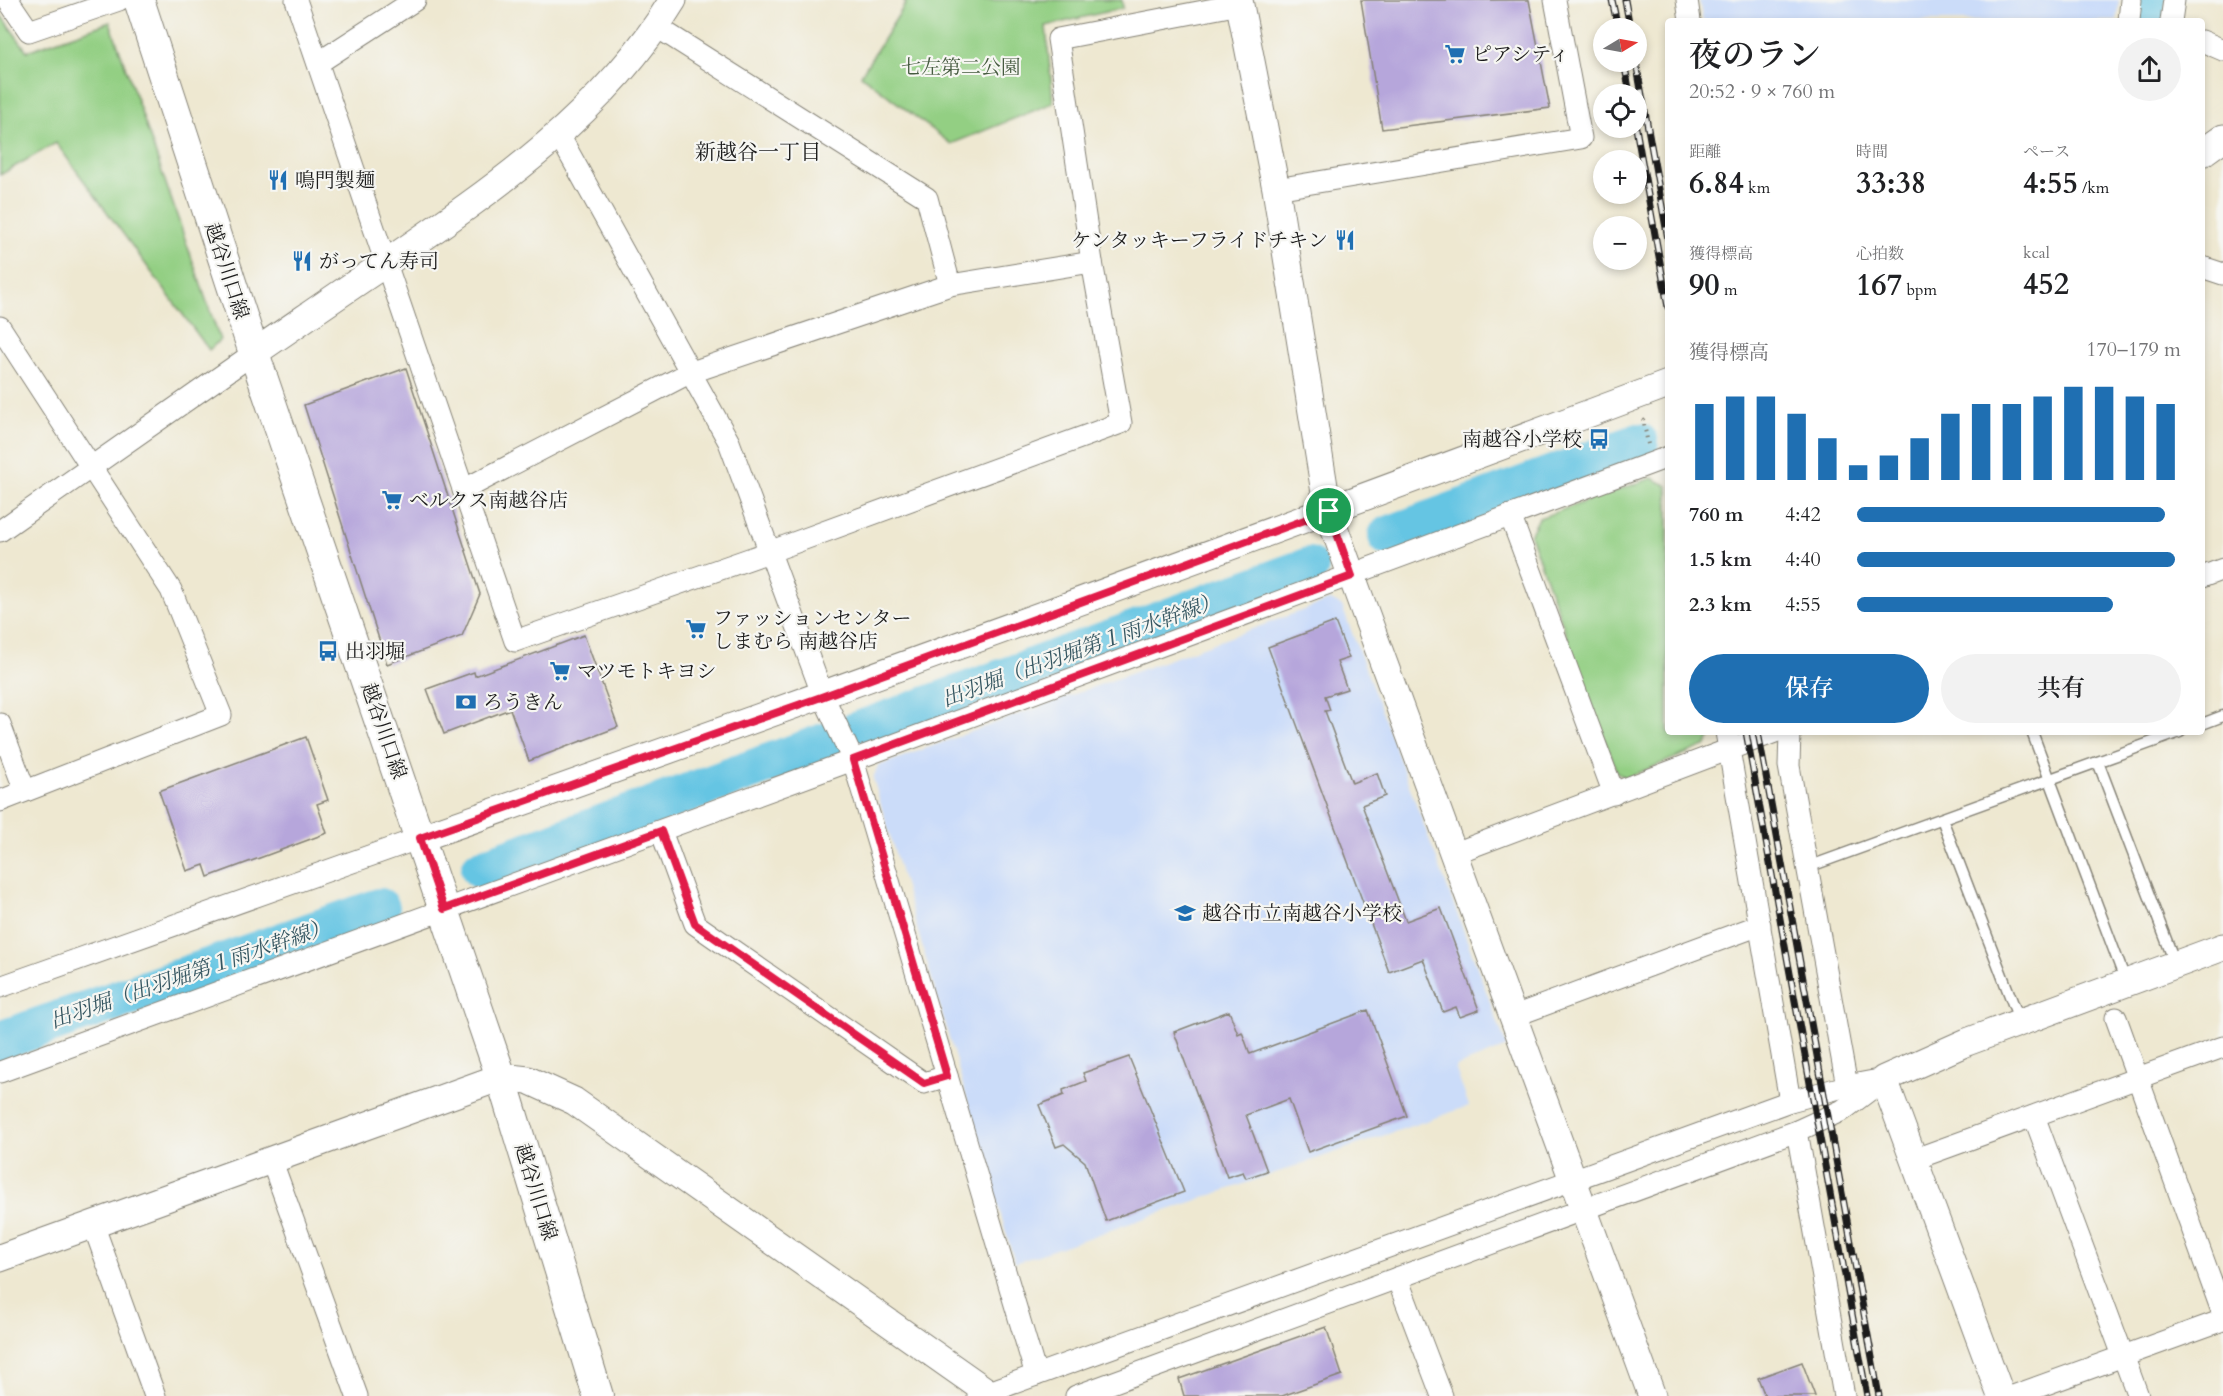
<!DOCTYPE html>
<html lang="ja">
<head>
<meta charset="utf-8">
<style>
  body { margin:0; font-family:Cardo,"Noto Serif JP",serif; background:#f2f2f2; color:#202124; height:100vh; display:flex; flex-direction:column; font-size:22px; white-space:nowrap }
  * { box-sizing:border-box; margin:0 }
  p { font-size:20px; color:#757577 }
  .icon { flex:none; width:33px; height:33px; fill:none; stroke:currentColor; stroke-width:2; stroke-linecap:round; stroke-linejoin:round }
  .map { position:relative; flex:1; overflow:hidden }
  .panel { position:absolute; left:1665px; top:18px; width:540px; height:717px; display:flex; flex-direction:column; background:#fff; border-radius:6px; box-shadow:0 3px 9px #0003 }
  .panel>* { flex:none }
  .needle { width:39px; rotate:80deg }
  .tools { position:absolute; left:1593px; top:18px; display:grid; gap:12px }
  .tools a { display:grid; place-items:center; width:54px; height:54px; border-radius:50%; background:#fff; box-shadow:0 3px 9px #0003; font-size:30px }
  .pin { position:absolute; display:grid; place-items:center; width:51px; height:51px; color:#fff; margin:-26px; border:3px solid #fff; border-radius:50%; box-shadow:0 2px 6px #0007 }
  .round { display:grid; place-items:center; flex:none; width:63px; height:63px; border-radius:32px; background:#f2f2f2 }
  .summary { display:flex; align-items:center; justify-content:space-between; height:102px; padding:0 24px }
  h1 { font-size:33px; font-weight:600; line-height:45px }
  .metrics { display:grid; grid-template-columns:repeat(3,1fr); gap:9px; height:102px; padding:6px 24px }
  .metrics div { display:grid; align-content:center }
  .metrics b { font-size:30px; font-weight:600 }
  .metrics small { font-size:16px; font-weight:400 }
  .metrics p { font-size:16px }
  .chart { height:168px; padding:12px 24px }
  .chart p { display:flex; justify-content:space-between }
  .chart svg { width:100%; height:108px; margin-top:6px; stroke:#1f6fb2; stroke-width:6 }
  .action { display:flex; gap:12px; margin-top:auto; padding:12px 24px }
  .action a { flex:1; height:69px; border-radius:36px; background:#1f6fb2; color:#fff; font-size:24px; font-weight:600; line-height:69px; text-align:center }
  .action a+a { background:#f2f2f2; color:#202124 }
  ul { padding:0 24px; list-style:none; font-size:20px }
  li { display:grid; grid-template-columns:96px 72px 1fr; align-items:center; height:45px }
  li i { height:15px; border-radius:8px; background:#1f6fb2 }
  .map>svg:first-child { display:block }
</style>
</head>
<body>
<div class="map">
<svg width="2223" height="1396" viewBox="0 0 2223 1396">
  <rect width="100%" height="100%" fill="#f6f6f2"/>
  <filter id="ink" filterUnits="userSpaceOnUse"><feTurbulence type="fractalNoise" baseFrequency=".0167" numOctaves="2"/><feDisplacementMap in="SourceGraphic" scale="12" xChannelSelector="R" yChannelSelector="G"/><feConvolveMatrix kernelMatrix="1 2 1 2 8 2 1 2 1" color-interpolation-filters="sRGB"/></filter>
  <filter id="wash" filterUnits="userSpaceOnUse"><feTurbulence type="fractalNoise" baseFrequency=".008" numOctaves="4" result="noise"/><feDisplacementMap in="SourceGraphic" scale="24" xChannelSelector="R" yChannelSelector="G"/><feGaussianBlur stdDeviation="1.35" result="paint"/><feColorMatrix in="noise" values="0 0 0 0 0 0 0 0 0 0 0 0 0 0 0 0 0 1.4 0 .05"/><feComposite in="paint" operator="in"/></filter>
  <g filter="url(#wash)">
    <rect width="100%" height="100%" fill="#eee8d1"/>
    <g fill="#cbdcf9">
      <path d="M1699,0H2119L2117,21H1703Z"/>
      <path d="M1331,600L1342,606L1507,1047L1455,1067L1469,1106L1015,1263L873,778L878,766Z"/>
    </g>
    <g fill="#93cf83" stroke="#587650" stroke-width="1.5">
      <path d="M903,0H1122L1123,8L1046,26L1053,103L951,144L861,75L906,3Z"/>
      <path d="M0,14L27,51L110,22L220,340L209,350L56,143L0,175Z"/>
      <path d="M1652,478L1668,486V732H1712L1707,745L1626,778L1617,773L1530,535L1539,518Z"/>
    </g>
    <g fill="none" stroke-linecap="round" stroke-linejoin="round">
      <g stroke="#65c5e3" stroke-width="40">
        <path d="M2145,21L2146,0"/>
        <path d="M1388,536L1639,443"/>
        <path d="M853,733L1309,567"/>
        <path d="M481,869L827,742"/>
        <path d="M0,1041L380,908"/>
      </g>
    </g>
    <g id="blocks">
      <g fill="#b6a6db">
        <path d="M1361,0H1529L1550,108L1382,129Z"/>
        <path d="M406,368L480,594L462,636L387,664L304,405Z"/>
        <path d="M1335,622L1349,658L1337,662L1347,689L1325,696L1330,710L1325,711L1352,783L1377,773L1385,796L1362,805L1406,921L1441,908L1479,1010L1460,1017L1456,1007L1443,1012L1423,959L1389,972L1268,647Z"/>
        <path d="M584,635L618,727L529,761L510,709L444,734L427,689L474,672L475,676Z"/>
        <path d="M306,737L328,800L317,804L327,833L208,877L204,865L187,871L159,791Z"/>
        <path d="M1368,1010L1407,1116L1308,1152L1289,1099L1246,1115L1267,1171L1246,1178L1243,1172L1227,1177L1174,1032L1229,1011L1238,1034L1242,1032L1250,1054Z"/>
        <path d="M1129,1057L1184,1192L1106,1221L1085,1162L1064,1144L1056,1147L1039,1105L1064,1095L1063,1090L1086,1081L1083,1073Z"/>
        <path d="M1326,1327L1342,1375L1282,1396H1184L1179,1379Z"/>
        <path d="M1802,1362L1815,1396H1765L1758,1378Z"/>
      </g>
    </g>
  </g>
  <g filter="url(#ink)">
    <use href="#blocks" fill-opacity="0" stroke="#858276" stroke-width="1.5"/>
    <g fill="none" stroke-linecap="round" stroke-linejoin="round">
      <g stroke="#858276" stroke-width="13">
        <g id="service">
          <path d="M2202,724L2223,716"/>
          <path d="M2032,732L2126,982"/>
          <path d="M2098,762L2175,963"/>
          <path d="M1942,819L2020,1022"/>
          <path d="M1808,867L2180,732"/>
        </g>
      </g>
      <g stroke="#858276" stroke-width="23">
        <g id="minor">
          <path d="M8,0L29,31L119,0"/>
          <path d="M296,0L515,641L769,552L1121,423L1092,262L1058,39L1240,4"/>
          <path d="M1687,0L1690,21"/>
          <path d="M2129,21L2131,0"/>
          <path d="M2171,21L2174,0"/>
          <path d="M657,27L927,198L950,285"/>
          <path d="M2202,41L2223,50"/>
          <path d="M318,63L415,0"/>
          <path d="M559,135L729,442L823,696L853,760L1036,1375"/>
          <path d="M1276,189L1581,138L1555,0"/>
          <path d="M2202,267L2223,274"/>
          <path d="M0,327L171,590L221,715L0,801"/>
          <path d="M463,490L689,373L950,285L1092,262"/>
          <path d="M1510,515L1614,794"/>
          <path d="M0,531L254,353"/>
          <path d="M2202,577L2223,569"/>
          <path d="M0,724L25,791"/>
          <path d="M1726,732L1790,1101"/>
          <path d="M1790,732L1789,766L1847,1086"/>
          <path d="M661,831L695,924L924,1083L947,1076"/>
          <path d="M1455,853L1775,732"/>
          <path d="M0,987L420,838"/>
          <path d="M1514,1016L1760,925"/>
          <path d="M2116,1018L2223,1314"/>
          <path d="M0,1072L853,760L1668,457"/>
          <path d="M2034,1116L2138,1396"/>
          <path d="M1797,1131L1844,1396"/>
          <path d="M271,1159L357,1396"/>
          <path d="M1915,1159L2223,1047"/>
          <path d="M93,1224L155,1396"/>
          <path d="M1397,1278L1442,1396"/>
          <path d="M978,1396L1790,1101L1847,1086L1884,1079"/>
          <path d="M1076,1396L1797,1131L1843,1110L1879,1083"/>
          <path d="M2013,1396L2223,1320"/>
        </g>
      </g>
      <g stroke="#858276" stroke-width="29">
        <g id="tertiary">
          <path d="M1239,0L1276,189L1328,511L1652,1396"/>
          <path d="M2202,153L2223,138"/>
          <path d="M254,353C298,323 342,292 386,263C494,189 604,114 673,0"/>
          <path d="M420,838C838,691 1253,539 1668,384"/>
          <path d="M0,1258L501,1077L528,1080L574,1101L993,1396"/>
          <path d="M2001,1396L1884,1079L1967,1042L2223,947"/>
        </g>
      </g>
      <g stroke="#858276" stroke-width="32">
        <path id="secondary" d="M139,0L254,353L501,1077L598,1396"/>
      </g>
      <path stroke="#858276" stroke-width="4" stroke-dasharray="1.5 4.5" stroke-linecap="butt" d="M1643,419L1648,444"/>
      <use href="#service" stroke="#fff" stroke-width="10"/>
      <use href="#minor" stroke="#fff" stroke-width="21"/>
      <use href="#tertiary" stroke="#fff" stroke-width="27"/>
      <use href="#secondary" stroke="#fff" stroke-width="30"/>
      <g stroke="#1c1c1c" stroke-width="7">
        <g id="rail">
          <path d="M1612,0L1618,28"/>
          <path d="M1625,0L1630,28"/>
          <path d="M1624,62L1630,94"/>
          <path d="M1636,62L1668,239"/>
          <path d="M1636,128L1668,307"/>
          <path d="M1746,732L1867,1396"/>
          <path d="M1758,732L1879,1396"/>
        </g>
      </g>
      <use href="#rail" stroke="#f6f6f2" stroke-width="4.5" stroke-dasharray="14" stroke-linecap="butt"/>
    </g>
  </g>
  <g fill="none" stroke-linecap="round" stroke-linejoin="round" filter="url(#ink)">
    <g stroke="#fff" stroke-width="12">
      <path id="route" d="M1329,511L1352,576L853,760L947,1076L924,1083L695,924L661,831L444,909L420,838L824,696Z"/>
    </g>
    <use href="#route" stroke="#e11d48" stroke-width="8"/>
  </g>
  <defs>
    <g id="supermarket-bare" transform="scale(1.62)"><path d="M-6-5.5h2.5l.6 2H6L4.5 2H-2.5L-4.4-4H-6ZM-1.5 3.2a1.3 1.3 0 1 0 .1 0ZM3 3.2a1.3 1.3 0 1 0 .1 0Z" fill="#1f6fb2" stroke="#f6f6f2" stroke-width="2.5" paint-order="stroke"/></g>
    <g id="restaurant-bare" transform="scale(1.62)"><path d="M-5-6h1v4h1v-4h1v4h1v-4h1v5L-1.5 .5V6h-2V.5L-5-1ZM5-6V6H3V1.5H1.5Q1.5-4 5-6Z" fill="#1f6fb2" stroke="#f6f6f2" stroke-width="2.5" paint-order="stroke"/></g>
    <g id="bus-bare" transform="scale(1.62)"><path d="M-5-6H5V4H4V6H2V4H-2V6H-4V4H-5ZM-3.5-4V0h7V-4ZM-3.5 1.2v1.5H-2V1.2ZM2 1.2v1.5H3.5V1.2Z" fill="#1f6fb2" stroke="#f6f6f2" stroke-width="2.5" paint-order="stroke"/></g>
    <g id="bank-bare" transform="scale(1.62)"><path d="M-6-4H6V4H-6ZM0-2.3a2.3 2.3 0 1 0 0 4.6a2.3 2.3 0 1 0 0-4.6Z" fill="#1f6fb2" stroke="#f6f6f2" stroke-width="2.5" paint-order="stroke"/></g>
    <g id="school-bare" transform="scale(1.62)"><path d="M0-5L7-2L0 1L-7-2ZM-4 1L0 2.5L4 1V4Q0 6-4 4Z" fill="#1f6fb2" stroke="#f6f6f2" stroke-width="2.5" paint-order="stroke"/></g>
  </defs>
  <g fill-rule="evenodd">
    <use href="#supermarket-bare" x="1455" y="54"/>
    <use href="#restaurant-bare" x="278" y="180"/>
    <use href="#restaurant-bare" x="1345" y="240"/>
    <use href="#restaurant-bare" x="302" y="261"/>
    <use href="#bus-bare" x="1599" y="439"/>
    <use href="#supermarket-bare" x="392" y="500"/>
    <use href="#supermarket-bare" x="696" y="629"/>
    <use href="#bus-bare" x="328" y="651"/>
    <use href="#supermarket-bare" x="560" y="671"/>
    <use href="#bank-bare" x="466" y="702"/>
    <use href="#school-bare" x="1185" y="913"/>
  </g>
  <g text-anchor="middle" dominant-baseline="central" stroke-width="4.5" stroke-linejoin="round" paint-order="stroke">
    <g font-size="20" fill="#1c1c1c" stroke="#f6f6f2" text-anchor="start">
      <text x="1472" y="54">ピアシティ</text>
      <text x="295" y="180">鳴門製麺</text>
      <text x="1328" y="240" text-anchor="end">ケンタッキーフライドチキン</text>
      <text x="319" y="261">がってん寿司</text>
      <text x="1582" y="439" text-anchor="end">南越谷小学校</text>
      <text x="409" y="500">ベルクス南越谷店</text>
      <text x="713" y="618">ファッションセンター<tspan x="713" dy="23">しまむら 南越谷店</tspan></text>
      <text x="345" y="651">出羽堀</text>
      <text x="577" y="671">マツモトキヨシ</text>
      <text x="483" y="702">ろうきん</text>
      <text x="1202" y="913">越谷市立南越谷小学校</text>
    </g>
    <g font-size="20" fill="#465b40" stroke="#f6f6f2">
      <text x="961" y="67">七左第二公園</text>
    </g>
    <g font-size="20" fill="#1c1c1c" stroke="#f6f6f2">
      <text transform="translate(227 271) rotate(72)">越谷川口線</text>
      <text transform="translate(384 731) rotate(71)">越谷川口線</text>
      <text transform="translate(536 1192) rotate(73)">越谷川口線</text>
    </g>
    <g font-size="21" fill="#1c1c1c" stroke="#f6f6f2">
      <text x="758" y="152">新越谷一丁目</text>
    </g>
    <g font-size="21" font-style="italic" fill="#365762" stroke="#f6f6f2">
      <text transform="translate(1081 650) rotate(-20)">出羽堀（出羽堀第１雨水幹線）</text>
      <text transform="translate(190 974) rotate(-19)">出羽堀（出羽堀第１雨水幹線）</text>
    </g>
  </g>
</svg>
<div class="tools">
<a><svg class="needle" viewBox="-14 -14 28 28"><path d="M0-13l5 13h-10z" fill="#e53935"/><path d="M0 13l5-13h-10z" fill="#757577"/></svg></a>
<a><svg class="icon" aria-label="locate" viewBox="0 0 24 24"><circle cx="12" cy="12" r="6"/><path d="M12 2v4M12 18v4M2 12h4M18 12h4"/></svg></a>
<a>+</a>
<a>−</a>
</div>
<div class="pin" style="left:1329px;top:511px;background:#1e9e55"><svg class="icon" aria-label="arrive" viewBox="0 0 24 24"><path d="M6 21V4h12l-3 4 3 4H6"/></svg></div>
<section class="panel">
<div class="summary"><div><h1>夜のラン</h1><p>20:52 · 9 × 760 m</p></div><a class="round"><svg class="icon" aria-label="share" viewBox="0 0 24 24"><path d="M12 15V3M7 8l5-5 5 5M5 13v7h14v-7"/></svg></a></div>
<div class="metrics">
<div><p>距離</p><b>6.84<small> km</small></b></div>
<div><p>時間</p><b>33:38</b></div>
<div><p>ペース</p><b>4:55<small> /km</small></b></div>
</div>
<div class="metrics">
<div><p>獲得標高</p><b>90<small> m</small></b></div>
<div><p>心拍数</p><b>167<small> bpm</small></b></div>
<div><p>kcal</p><b>452</b></div>
</div>
<div class="chart"><p><span>獲得標高</span>170–179 m</p>
<svg viewBox="0 0 160 44" preserveAspectRatio="none"><path d="M5 44V13M15 44V10M25 44V10M35 44V17M45 44V27M55 44V38M65 44V34M75 44V27M85 44V17M95 44V13M105 44V13M115 44V10M125 44V6M135 44V6M145 44V10M155 44V13"/></svg>
</div>
<ul>
<li><b>760 m</b>4:42<i style="width:95%"></i></li>
<li><b>1.5 km</b>4:40<i style="width:98%"></i></li>
<li><b>2.3 km</b>4:55<i style="width:79%"></i></li>
</ul>
<div class="action"><a>保存</a><a>共有</a></div>
</section>
</div>
</body>
</html>
